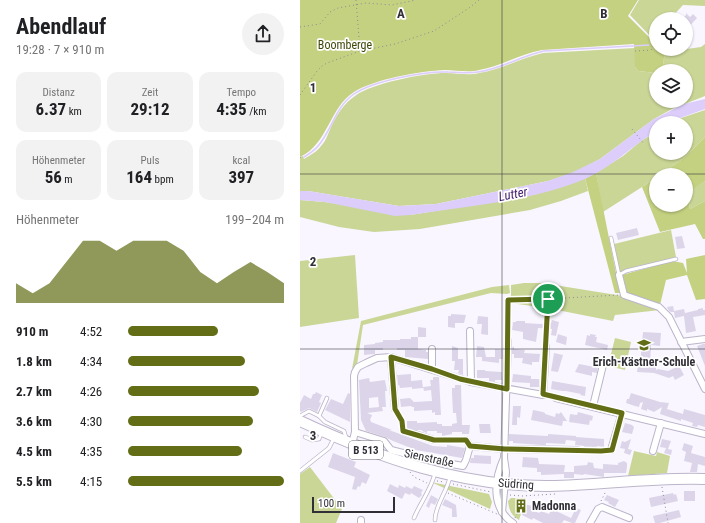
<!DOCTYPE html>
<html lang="de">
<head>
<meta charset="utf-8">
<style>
  body { margin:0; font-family:"Roboto Condensed",sans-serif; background:#f2f2f2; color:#202124; height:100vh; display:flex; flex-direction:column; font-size:15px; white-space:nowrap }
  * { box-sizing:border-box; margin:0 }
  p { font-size:13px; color:#757577 }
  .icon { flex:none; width:22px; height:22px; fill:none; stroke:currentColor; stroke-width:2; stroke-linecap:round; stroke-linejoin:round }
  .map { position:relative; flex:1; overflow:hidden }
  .side { display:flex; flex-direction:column; background:#fff; width:300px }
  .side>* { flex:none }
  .buttons { position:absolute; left:349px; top:12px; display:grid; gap:8px }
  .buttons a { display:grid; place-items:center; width:44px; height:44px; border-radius:50%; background:#fff; box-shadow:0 1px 3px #0004; font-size:20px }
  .scale { position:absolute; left:12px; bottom:10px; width:83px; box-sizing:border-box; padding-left:4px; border:2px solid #312e36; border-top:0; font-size:11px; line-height:14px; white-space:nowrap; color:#312e36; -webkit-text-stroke:3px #fff; paint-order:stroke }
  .pin { position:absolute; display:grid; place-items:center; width:34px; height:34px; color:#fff; margin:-17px; border:2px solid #fff; border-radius:50%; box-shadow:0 1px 4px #0007 }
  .round { display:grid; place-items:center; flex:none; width:42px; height:42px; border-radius:21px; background:#f2f2f2 }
  .overview { display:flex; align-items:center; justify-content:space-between; height:68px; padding:0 16px }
  h1 { font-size:22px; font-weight:700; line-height:30px }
  .metrics { display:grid; grid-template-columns:repeat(3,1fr); gap:6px; height:68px; padding:4px 16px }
  .metrics div { display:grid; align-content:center; border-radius:10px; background:#f2f2f2; text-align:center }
  .metrics b { font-size:17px; font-weight:700 }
  .metrics small { font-size:11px; font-weight:400 }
  .metrics p { font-size:11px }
  .chart { height:112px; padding:8px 16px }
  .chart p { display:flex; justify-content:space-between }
  .chart svg { width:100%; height:72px; margin-top:4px; fill:#626d15; opacity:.7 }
  ul { padding:0 16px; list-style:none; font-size:13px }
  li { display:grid; grid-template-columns:64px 48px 1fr; align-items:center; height:30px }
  li i { height:10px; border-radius:5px; background:#626d15 }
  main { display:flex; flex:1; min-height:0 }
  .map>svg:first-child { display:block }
</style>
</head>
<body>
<main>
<section class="side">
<div class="overview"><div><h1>Abendlauf</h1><p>19:28 · 7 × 910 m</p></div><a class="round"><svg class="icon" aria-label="share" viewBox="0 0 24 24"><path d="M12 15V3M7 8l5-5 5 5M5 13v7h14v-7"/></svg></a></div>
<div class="metrics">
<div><p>Distanz</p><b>6.37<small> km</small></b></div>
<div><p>Zeit</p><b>29:12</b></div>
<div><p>Tempo</p><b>4:35<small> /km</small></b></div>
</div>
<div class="metrics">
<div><p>Höhenmeter</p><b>56<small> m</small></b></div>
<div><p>Puls</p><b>164<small> bpm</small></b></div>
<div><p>kcal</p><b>397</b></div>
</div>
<div class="chart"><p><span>Höhenmeter</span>199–204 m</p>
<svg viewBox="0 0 160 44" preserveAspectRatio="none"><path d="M0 44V32L10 38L20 32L30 19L40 6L50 6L60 12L70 6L80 6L90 6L100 12L110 25L120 32L130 25L140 19L150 25L160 32V44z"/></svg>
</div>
<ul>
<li><b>910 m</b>4:52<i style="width:58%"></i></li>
<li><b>1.8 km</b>4:34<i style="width:75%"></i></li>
<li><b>2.7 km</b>4:26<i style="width:84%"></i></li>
<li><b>3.6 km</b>4:30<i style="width:80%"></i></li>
<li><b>4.5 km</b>4:35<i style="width:73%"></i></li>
<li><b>5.5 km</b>4:15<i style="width:100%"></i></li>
</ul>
</section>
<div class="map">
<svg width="405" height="523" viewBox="0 0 405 523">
  <rect width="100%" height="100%" fill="#f9f6ff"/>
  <g fill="#cad696">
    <path d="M339,0H405V6L383,5L370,19H356V34L352,38L330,15Z"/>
    <path d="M405,44V96L372,109L354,119L300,159L273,173L248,181L136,204L99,206L8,191H0V157L3,156L4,159C10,155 17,152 21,146C26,141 28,134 31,127C36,116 44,103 55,96C72,83 124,73 146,73C157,73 168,76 179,73C202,69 221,58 243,53L335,48V67L338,71L356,73V101H386V71H362L365,52L401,47Z"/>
    <path d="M405,110V137L384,158L360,175H356V178L303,212L296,173L323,156L341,141L356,132V153H386V123H373L381,118Z"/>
    <path d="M285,178L288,191L261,201L230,210L120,229L74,232L39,227L0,217V200L25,202L110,215L225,197L258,188Z"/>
    <path d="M405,181V201L390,209L387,192Z"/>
    <path d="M371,230L376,257L319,272L314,244Z"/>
    <path d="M55,255L59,318L0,327V261Z"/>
    <path d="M224,283H242L323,296L360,310L315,315L313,321L252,309L211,303V285Z"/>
    <path d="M209,285L210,293L207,294L191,293L63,325L57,365L52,369L61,321L192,287Z"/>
    <path d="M315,338L331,342L325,370L308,366Z"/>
    <path d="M334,451L356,456L357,452L370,456L367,473L328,476Z"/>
    <path d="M10,467L42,509L36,523H0V474Z"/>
    <path d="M131,482L189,494L192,502L190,509Z"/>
    <path d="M211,498H226L219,520C211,515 209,510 208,501Z"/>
  </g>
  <g fill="#c3d180">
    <path d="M0,0H338L328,16L356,44V49H362L365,52L362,71H356V73L338,71L335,67L334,44L242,50C220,54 201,66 179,70C168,73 156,70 145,70C120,71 75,79 54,92C29,108 28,144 0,157Z"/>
    <path d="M405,137V181L387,193L390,209L405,201V239H403L395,224L360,232L342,187L356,178V205H386V175H360L384,158Z"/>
    <path d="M296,173L320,293H315L285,178Z"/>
    <path d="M405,255V299L396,300L387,275L366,280L360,305L326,294L322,275L372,261L383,263L387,273L386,259Z"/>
  </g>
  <path fill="#dccdfa" d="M405,99V109L380,118L371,123H356V131C332,146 312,167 285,179C233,201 166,206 110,215L95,216L25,202L0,200V191H8L99,206L136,204L248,181L273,172L300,159L354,119L384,104Z"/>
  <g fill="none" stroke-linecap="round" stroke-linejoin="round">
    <path stroke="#dccdfa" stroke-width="1.5" d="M4,157C9,154 14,151 18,146C32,130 35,107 54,94C73,81 124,71 148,72C158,72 168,74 178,72C201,69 221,56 244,51L349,45"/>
  </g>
  <g fill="#dcd5ea" fill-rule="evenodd">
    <path d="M386,13L390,17L393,14L397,18L386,30V19H382L386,15Z"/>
    <path d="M337,228L339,235L318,240L316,233Z"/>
    <path d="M382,236L385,248L377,249L375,237Z"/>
    <path d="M373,306L374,311L384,309L385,313L398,310V309L403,308V310H405V315L393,317L396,331L386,333L384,316L375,318L374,312H371L369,311L367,307Z"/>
    <path d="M151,314L166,315L164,323H155V328L148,327V316H151Z"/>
    <path d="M178,316L188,317V335L181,334L182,324H177Z"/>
    <path d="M252,320L259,322L256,336L251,335L252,329L238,328L236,342L223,339V332L212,330L213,322H216V321H225V323L240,324L251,323Z"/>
    <path d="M118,327L126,328V337H118V349L126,350V352H128V359L105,357V350H97V348H83V350H75V354L64,355V345L75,344V343L83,342V340H100V339H111V337H118Z"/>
    <path d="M343,332L361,333L360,346L351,345L350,365H356V370L358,369L368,371L379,366L384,375L375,380L373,376L369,378L354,373L337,372L338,364H340Z"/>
    <path d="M258,334L267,337L266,345L256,342Z"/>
    <path d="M290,334L296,335L295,337H297L296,342L308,345L307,350L285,345L287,335L290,336Z"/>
    <path d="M403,344H405V366L397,346Z"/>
    <path d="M152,346L158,348V359H163V375L158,373L159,370H154L155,361H152Z"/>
    <path d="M177,346L184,347L186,357H195V349L203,350V359H199V363L182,361V357H176Z"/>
    <path d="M214,346V349L225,350L224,353L240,354L239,362H232V365L222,363L223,358H214V354H212V348Z"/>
    <path d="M254,353L263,355L258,372L251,371Z"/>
    <path d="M279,364L295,367V365H298L297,373L292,372V376L275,372Z"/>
    <path d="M177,370H185V371L202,372V380H195V382L189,381V378H177Z"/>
    <path d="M111,374V381L122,380L123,388L112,389V387L100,388L99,385H98L97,375Z"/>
    <path d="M213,374L231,376V379H239V387H230V383L212,382Z"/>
    <path d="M133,377H139L141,415H135V412L132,413V410L114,411V407H112L111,406L101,407L100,399L110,398L114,402L132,401L131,390L124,391L123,387L131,386L130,380H133Z"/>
    <path d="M69,378L70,382L85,380L87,391H85L86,407H82L83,411L67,413L72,415L70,420L71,421V422L92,430H89L133,446L147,447V445L165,448L162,458L116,450L93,441L85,437L66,431L61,420L59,382V380ZM78,397L79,407L69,408V398Z"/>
    <path d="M252,381L286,387L285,396L280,395L281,394L266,391H262L251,389Z"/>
    <path d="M155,385H161L162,425H170L169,434H162V432H152V434L142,436V433H137V431H127V433L122,431V430H107V421H117V423L137,422V424H142V426H152V424L157,423L156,413H153L152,393V388H155Z"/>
    <path d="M16,392L22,395L19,402L21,403L17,412L9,408L1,412L0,411V403L4,395L11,399L13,394H15Z"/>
    <path d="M48,393L50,394V422L25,410L31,399L43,404Z"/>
    <path d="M331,393L360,402L369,403L367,409L383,414L384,409L405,415V427L398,425L397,427L392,426L393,423L381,419V421L360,414L362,407L354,412L347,409V411L341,409L343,402L340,403L339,407L335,406L326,403L327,399H329Z"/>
    <path d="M213,406H221L220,418L217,417V425H212Z"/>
    <path d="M233,410L243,412L245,413V414L255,417L256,413L259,414L261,412L267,421H263L262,426L231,420Z"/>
    <path d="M278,412L293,416L292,421L290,420L289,425L269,422L270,414L277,415Z"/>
    <path d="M325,423L332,425L334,427L332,434L322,432Z"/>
    <path d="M179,424H190L191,433H180Z"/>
    <path d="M209,434L248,436V434L276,436V441L266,440L265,444L246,443V445H242L213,443V441H209Z"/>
    <path d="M276,437L304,439V447L297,446V449H284V446L275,445Z"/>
    <path d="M331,439L328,449L332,450L330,455L324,453L325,449L320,448L322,441L325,442Z"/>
    <path d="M362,439L371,441L368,449L372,450L371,455L364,453L366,448L360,447Z"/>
    <path d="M384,443L393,446L391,453L405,457V466L398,464L397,472H390L392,463L384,461L386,452L382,450Z"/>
    <path d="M33,453L56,462L54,467L70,475L66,484L62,482L60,487L58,486L56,490L52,489L55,477L28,467Z"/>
    <path d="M174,455L191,456V464L170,463L171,458H174Z"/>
    <path d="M223,457L238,458L239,464L265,465L264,472H274V466L287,465L288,462L293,463L294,468L303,469V464L318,465V463L324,461L327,463V467L326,473H304V477L284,474L283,475L274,474V478H264V474L241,475V472H237V468L222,467Z"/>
    <path d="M90,484L98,488L99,485L105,488L106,486L112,489L114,486L123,490L121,493L122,495L119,498L111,493L110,495L105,493L102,499L87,491Z"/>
    <rect x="384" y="491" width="11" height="10"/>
    <path d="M373,493L374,495L376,494L378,501L351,507L349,498Z"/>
    <path d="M131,495L138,499L135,505L131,503L129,508L126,506Z"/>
    <path d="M307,495L319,500L315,507L308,503L309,502L304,500Z"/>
    <path d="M145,499L156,505L157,517H152V509L142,505Z"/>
    <path d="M220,503L232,506L231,507L234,508L233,510H232L239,513L241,511L249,514L251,510L253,511L254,510L271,518L276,508L281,510L275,523H272L264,520L262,523H243L233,518L232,520L222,515L224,509L219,508Z"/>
    <path d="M379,510L381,517L360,523H355L353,516Z"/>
  </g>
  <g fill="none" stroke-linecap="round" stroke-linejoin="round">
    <g stroke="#bcb5ca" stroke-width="4.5">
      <g id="service">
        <path d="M311,238L319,275L326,271L376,259"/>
        <path d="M208,320V341"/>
        <path d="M0,416L9,411L19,416L25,422L44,431L46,438"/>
        <path d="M19,416L27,398"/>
        <path d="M5,437L12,440L19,439L22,432"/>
        <path d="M301,451L311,450"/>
        <path d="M0,471L29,448L34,438"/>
        <path d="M114,518C120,503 131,490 135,473"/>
        <path d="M135,520C135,505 147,492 150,477"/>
      </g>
    </g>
    <g stroke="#bcb5ca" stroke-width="8">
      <g id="minor">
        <path d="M319,275L324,295L359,307L369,317L405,389"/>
        <path d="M170,331L171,382"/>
        <path d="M381,342L405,339"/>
        <path d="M132,349V369"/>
        <path d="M91,357L95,409"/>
        <path d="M256,398L405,434"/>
        <path d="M293,406L304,361"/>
        <path d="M55,432L84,441L91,450L135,461L163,466L166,460L170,446"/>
        <path d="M115,434L134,440H166L170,446L205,449L277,450"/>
        <path d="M52,444L55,432L54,376L55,372L58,367L66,363L77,358L91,357L171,382L243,395L246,346"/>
        <path d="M311,450L322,413"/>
        <path d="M353,451L361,423"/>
        <path d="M204,458C194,480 191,508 213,523"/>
        <path d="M202,512L206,472L204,458L208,341"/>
        <path d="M61,520V523"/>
        <path d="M290,523L298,509L302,507L329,518"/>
      </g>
    </g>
    <g stroke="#bcb5ca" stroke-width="12">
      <path id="primary" d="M0,421C79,458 162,487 250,486C302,485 353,477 405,479"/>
    </g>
    <g stroke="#8f8c94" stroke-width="1" stroke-dasharray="1 3" stroke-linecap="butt">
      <path d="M56,0L60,50"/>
      <path d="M0,27L20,24L30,12L38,8L66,3L92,5L116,0"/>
      <path d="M335,51L351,50C355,46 352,41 356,37"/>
      <path d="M0,95L17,71L22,66L27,63L60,51L95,44L134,31L169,8L179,0"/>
      <path d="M332,129L344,144"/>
      <path d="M0,157L1,160"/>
      <path d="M208,315V300L248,299L318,295"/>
      <path d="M246,341L248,300"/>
      <path d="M98,415L102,421L103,431L110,433"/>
      <path d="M284,451H296"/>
      <path d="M110,472L114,477L127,483"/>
      <path d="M137,481L144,482"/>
      <path d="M153,484L191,492"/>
      <path d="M362,487L368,523"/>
      <path d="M148,493L197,514"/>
      <path d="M210,495L222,496L255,494"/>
      <path d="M301,501L306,491"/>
      <path d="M215,518L218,511L217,506L222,497"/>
    </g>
    <use href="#service" stroke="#fff" stroke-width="3"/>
    <use href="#minor" stroke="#fff" stroke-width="6"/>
    <use href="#primary" stroke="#fff" stroke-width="10"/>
  </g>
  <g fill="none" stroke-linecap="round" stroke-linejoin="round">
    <g stroke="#fff" stroke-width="8">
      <path id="route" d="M248,299L243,394L322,413L312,450L301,451L205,449L170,446L166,440H134L103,431L102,421L95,409L91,357L132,369L160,379L207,389L208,300Z"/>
    </g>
    <use href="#route" stroke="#626d15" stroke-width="5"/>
  </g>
  <path fill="none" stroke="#312e36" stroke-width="1" stroke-opacity="0.55" d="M202,0V523M0,174H405M0,349H405"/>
  <defs>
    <g id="school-bare" transform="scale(1.08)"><path d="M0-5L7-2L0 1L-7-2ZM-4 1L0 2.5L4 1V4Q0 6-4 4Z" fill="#626d15" stroke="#fff" stroke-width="2.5" paint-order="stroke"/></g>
    <g id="building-bare" transform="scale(1.08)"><path d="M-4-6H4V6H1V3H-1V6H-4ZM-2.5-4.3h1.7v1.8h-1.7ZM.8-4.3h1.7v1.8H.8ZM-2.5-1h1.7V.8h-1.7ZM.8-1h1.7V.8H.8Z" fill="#626d15" stroke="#fff" stroke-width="2.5" paint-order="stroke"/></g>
  </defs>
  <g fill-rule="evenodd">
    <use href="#school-bare" x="344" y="345"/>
    <use href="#building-bare" x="221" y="506"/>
  </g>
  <g text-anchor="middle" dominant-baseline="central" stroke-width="3.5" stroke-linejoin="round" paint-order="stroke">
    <rect fill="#fff" stroke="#6f6d72" stroke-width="1" x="49" y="441" width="34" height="18" rx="3"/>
    <g font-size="11" font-weight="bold" fill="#312e36">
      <text x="66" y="450">B 513</text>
    </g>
    <g font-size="12" fill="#3e4607" stroke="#fff">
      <text x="45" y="45">Boomberge</text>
    </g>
    <g font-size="12" font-weight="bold" fill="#312e36" stroke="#fff">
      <text x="344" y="362">Erich-Kästner-Schule</text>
      <text x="232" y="506" text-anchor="start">Madonna</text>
    </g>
    <g font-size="12" fill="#312e36" stroke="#fff">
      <text transform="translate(129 458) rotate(12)">Sienstraße</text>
      <text transform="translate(216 484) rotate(4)">Südring</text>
    </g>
    <g font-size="13" font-style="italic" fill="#3e1569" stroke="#fff">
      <text transform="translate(213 194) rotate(-11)">Lutter</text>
    </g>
  </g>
  <g font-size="13" text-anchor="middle" font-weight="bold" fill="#312e36" stroke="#fff" stroke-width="3.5" stroke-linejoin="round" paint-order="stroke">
    <text x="101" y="18">A</text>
    <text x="304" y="18">B</text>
    <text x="13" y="92">1</text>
    <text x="13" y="266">2</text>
    <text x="13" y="440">3</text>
  </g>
</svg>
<div class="buttons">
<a><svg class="icon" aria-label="locate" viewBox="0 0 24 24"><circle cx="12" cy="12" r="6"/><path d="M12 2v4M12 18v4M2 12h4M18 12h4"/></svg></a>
<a><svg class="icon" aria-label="layers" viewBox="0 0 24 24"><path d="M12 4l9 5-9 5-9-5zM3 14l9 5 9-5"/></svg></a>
<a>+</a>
<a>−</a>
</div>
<div class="scale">100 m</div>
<div class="pin" style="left:248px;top:299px;background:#1e9e55"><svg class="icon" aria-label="arrive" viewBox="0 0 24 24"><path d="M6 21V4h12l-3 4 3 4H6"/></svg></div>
</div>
</main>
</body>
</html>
